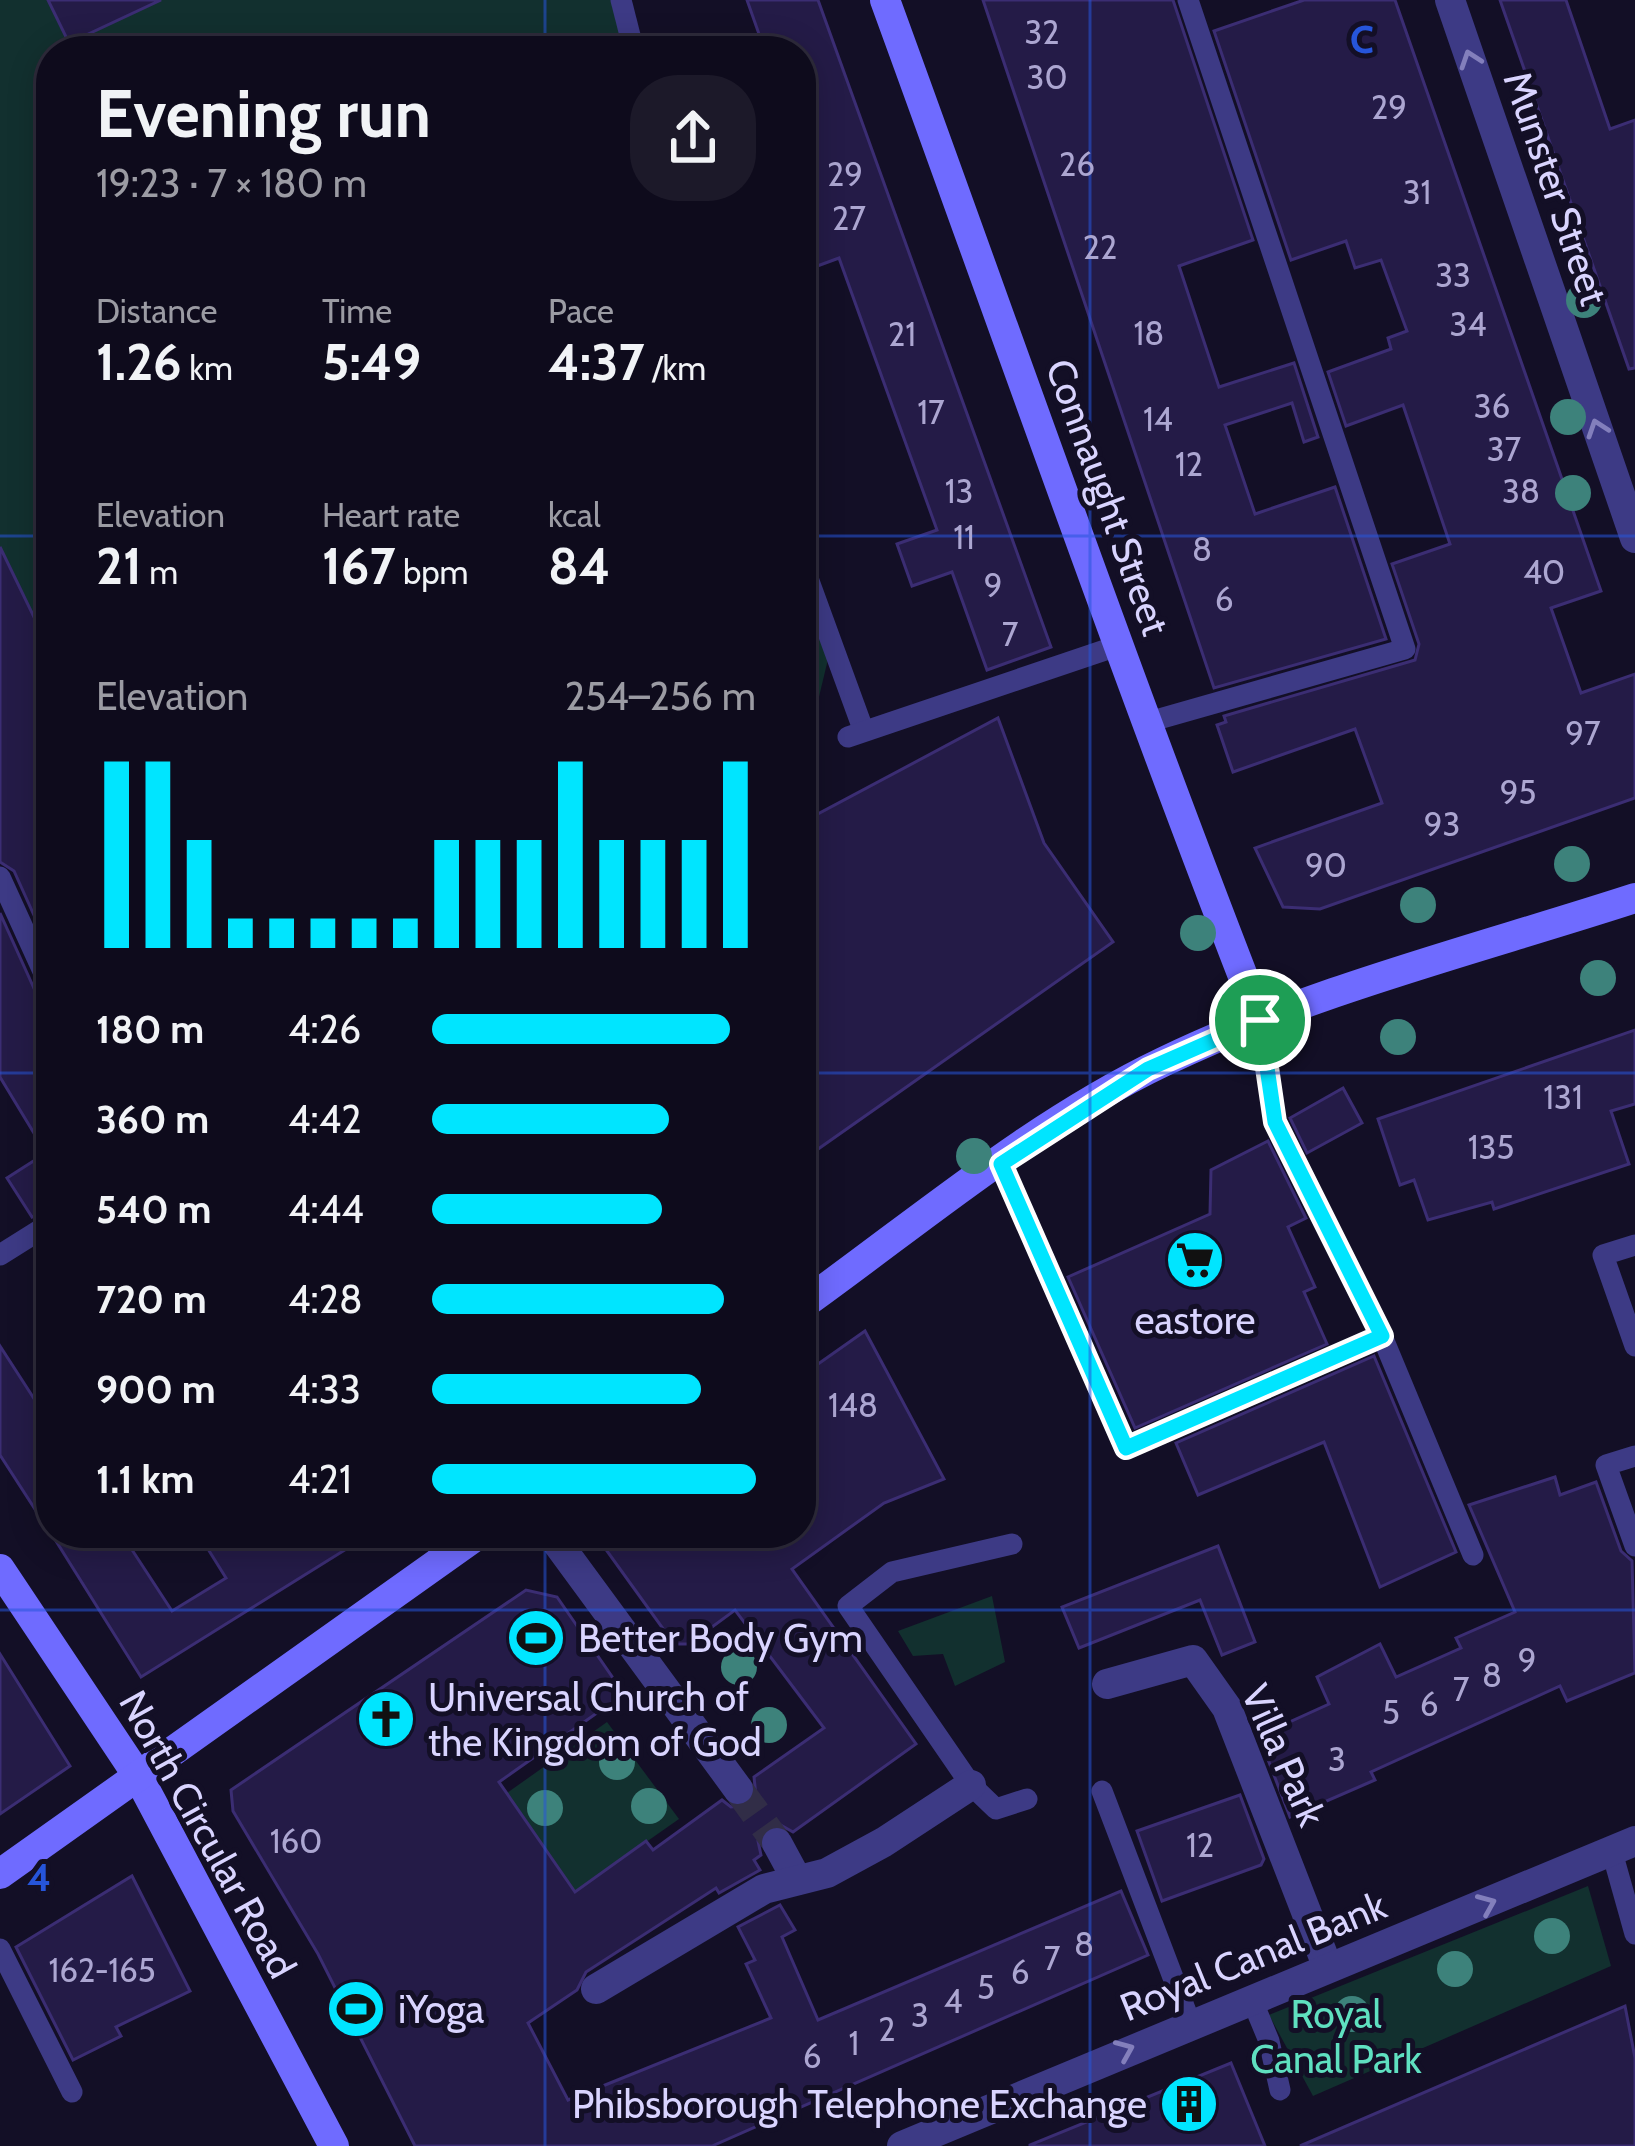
<!DOCTYPE html>
<html lang="en">
<head>
<meta charset="utf-8">
<style>
  body { margin:0; font-family:Cabin,sans-serif; background:#1c1929; color:#f1f3f6; height:100vh; display:flex; flex-direction:column; font-size:45px; white-space:nowrap }
  * { box-sizing:border-box; margin:0 }
  p { font-size:39px; color:#9b9ba3 }
  .icon { flex:none; width:66px; height:66px; fill:none; stroke:currentColor; stroke-width:2; stroke-linecap:round; stroke-linejoin:round }
  .map { position:relative; flex:1; overflow:hidden }
  .drawer { position:absolute; left:36px; top:36px; width:780px; height:1512px; display:flex; flex-direction:column; background:#0e0b1c; border-radius:48px; box-shadow:0 6px 30px #0003,0 0 0 3px #2e2b3b }
  .drawer>* { flex:none }
  .pin { position:absolute; display:grid; place-items:center; width:102px; height:102px; color:#fff; margin:-51px; border:6px solid #fff; border-radius:50%; box-shadow:0 3px 12px #0007 }
  .round { display:grid; place-items:center; flex:none; width:126px; height:126px; border-radius:48px; background:#1c1929 }
  .summary { display:flex; align-items:center; justify-content:space-between; height:204px; padding:0 60px }
  h1 { font-size:66px; font-weight:700; line-height:90px }
  .stats { display:grid; grid-template-columns:repeat(3,1fr); gap:18px; height:204px; padding:12px 60px }
  .stats div { display:grid; align-content:center }
  .stats b { font-size:51px; font-weight:700 }
  .stats small { font-size:33px; font-weight:400 }
  .stats p { font-size:33px }
  .chart { height:336px; padding:24px 60px }
  .chart p { display:flex; justify-content:space-between }
  .chart svg { width:100%; height:216px; margin-top:12px; stroke:#00e5ff; stroke-width:6 }
  ul { padding:0 60px; list-style:none; font-size:39px }
  li { display:grid; grid-template-columns:192px 144px 1fr; align-items:center; height:90px }
  li i { height:30px; border-radius:15px; background:#00e5ff }
  .map>svg:first-child { display:block }
</style>
</head>
<body>
<div class="map">
<svg width="1635" height="2146" viewBox="0 0 1635 2146">
  <rect width="100%" height="100%" fill="#130f26"/>
  <g fill="#12302f">
    <path d="M0,0H611L625,51H51V919L0,812Z"/>
    <path d="M801,600L829,655L801,772Z"/>
    <path d="M992,1596L1005,1662L955,1686L943,1654L913,1656L898,1631Z"/>
    <path d="M607,1722L679,1819L575,1892L507,1793Z"/>
    <path d="M1588,1886L1611,1966L1313,2096L1269,2015Z"/>
  </g>
  <g fill="#241b47" stroke="#3b2d73" stroke-width="3">
    <path d="M48,0H161L69,43Z"/>
    <path d="M747,0H818L1051,647L987,670L952,572L912,586L897,544L937,530L839,258L801,272V51H765Z"/>
    <path d="M983,0H1173L1253,240L1179,266L1219,387L1294,363L1318,437L1304,442L1292,403L1225,425L1255,514L1335,487L1386,639L1214,688Z"/>
    <path d="M1304,0H1395L1601,591L1551,608L1581,693L1635,674V798L1320,909L1283,907L1255,848L1382,803L1355,729L1233,772L1217,725L1226,722L1224,716L1415,660L1419,644L1392,564L1450,544L1403,405L1346,426L1328,372L1391,349L1388,338L1407,331L1381,260L1355,268L1346,241L1291,260L1214,31Z"/>
    <path d="M1500,0H1566L1610,129L1635,120V368L1629,369Z"/>
    <path d="M0,547L51,652V953L14,871L0,862Z"/>
    <path d="M998,718L1044,843L1113,942L801,1161V823Z"/>
    <path d="M0,913L37,995L51,1004V1208L32,1217L7,1178L46,1153L0,1077Z"/>
    <path d="M1635,1030V1104L1611,1111L1629,1164L1494,1209L1492,1202L1428,1220L1414,1180L1400,1185L1378,1119Z"/>
    <path d="M1343,1088L1362,1123L1307,1153L1290,1118Z"/>
    <path d="M1268,1141L1306,1218L1288,1227L1315,1287L1304,1292L1327,1344L1135,1428L1068,1277L1210,1214L1211,1170Z"/>
    <path d="M865,1331L944,1479L884,1503L792,1569L916,1744L793,1832L779,1824L767,1827L758,1841L761,1855L754,1860L760,1870L719,1893L716,1888L586,1972L577,1990L528,2023L568,2100L771,2018L746,1964L755,1960L738,1927L780,1905L795,1930L782,1937L818,2020L1121,1891L1148,1955L712,2146H415L318,1954L233,1811L231,1790L526,1590L557,1597L624,1694L499,1782L575,1892L646,1841L653,1850L722,1800L731,1807L748,1805L756,1796L754,1777L824,1728L735,1610L689,1644H674L594,1533H801V1376Z"/>
    <path d="M0,1346L51,1425V1534L0,1455Z"/>
    <path d="M1374,1356L1456,1552L1380,1587L1324,1442L1198,1495L1176,1443Z"/>
    <path d="M1555,1477L1560,1495L1596,1482L1621,1551L1632,1561L1635,1673L1567,1701L1560,1686L1371,1772L1375,1780L1290,1817L1259,1736L1329,1704L1317,1677L1380,1644L1396,1677L1461,1648L1456,1638L1515,1612L1469,1505Z"/>
    <path d="M51,1533H121L172,1611L226,1578L198,1533H372L141,1677Z"/>
    <path d="M1218,1546L1255,1642L1222,1655L1200,1600L1079,1648L1062,1607Z"/>
    <path d="M0,1654L70,1766L0,1814Z"/>
    <path d="M1240,1795L1264,1859L1261,1865L1162,1901L1137,1831Z"/>
    <path d="M132,1876L190,1991L116,2027L121,2036L73,2060L16,1947Z"/>
    <path d="M1625,2006L1635,2058V2146H1300Z"/>
    <path d="M1231,2063L1265,2146H1030V2145Z"/>
  </g>
  <g fill="none" stroke-linecap="round" stroke-linejoin="round">
    <path stroke="#312d47" stroke-width="30" stroke-dasharray="30 15" stroke-linecap="butt" d="M738,1789L777,1843"/>
    <g stroke="#3d3a85" stroke-width="21">
      <path d="M621,0L634,51"/>
      <path d="M801,559L863,729"/>
      <path d="M1145,723L1405,649L1188,0"/>
      <path d="M848,737L1120,645"/>
      <path d="M0,877L51,989"/>
      <path d="M1260,1020L1275,1122L1382,1336L1473,1555"/>
      <path d="M1001,1164L1126,1448L1382,1336"/>
      <path d="M1635,1245L1603,1255L1635,1346"/>
      <path d="M0,1255L51,1223"/>
      <path d="M1635,1456L1606,1465L1635,1546"/>
      <path d="M429,1533L444,1557"/>
      <path d="M1012,1544L892,1572L848,1606L971,1785L996,1809L1027,1799"/>
      <path d="M1102,1791L1190,2022"/>
      <path d="M1612,1852L1635,1934"/>
      <path d="M0,1949L72,2092"/>
      <path d="M1252,2000L1269,2041L1280,2090"/>
    </g>
    <g stroke="#3d3a85" stroke-width="30">
      <path d="M1450,0L1635,538"/>
      <path d="M550,1533L738,1789"/>
      <path d="M1107,1684L1193,1660L1227,1708L1328,1968"/>
      <path d="M777,1843L797,1880"/>
      <path d="M596,1989L764,1889L827,1873L884,1842L971,1785"/>
      <path d="M902,2146L1635,1841"/>
    </g>
    <g stroke="#6f6bff" stroke-width="30">
      <path d="M885,0C1009,340 1128,682 1260,1020"/>
      <path d="M801,1306C917,1223 1033,1124 1163,1062C1312,990 1478,949 1635,898"/>
      <path d="M0,1569L138,1776L334,2146"/>
      <path d="M0,1874L480,1533"/>
    </g>
  </g>
  <g fill="#3d827b">
    <circle cx="1584" cy="300" r="18"/>
    <circle cx="1568" cy="417" r="18"/>
    <circle cx="1573" cy="493" r="18"/>
    <circle cx="1572" cy="864" r="18"/>
    <circle cx="1418" cy="905" r="18"/>
    <circle cx="1198" cy="933" r="18"/>
    <circle cx="1598" cy="978" r="18"/>
    <circle cx="1398" cy="1037" r="18"/>
    <circle cx="974" cy="1156" r="18"/>
    <circle cx="739" cy="1667" r="18"/>
    <circle cx="769" cy="1725" r="18"/>
    <circle cx="617" cy="1762" r="18"/>
    <circle cx="649" cy="1806" r="18"/>
    <circle cx="545" cy="1808" r="18"/>
    <circle cx="1552" cy="1936" r="18"/>
    <circle cx="1455" cy="1969" r="18"/>
    <circle cx="1352" cy="2014" r="18"/>
  </g>
  <defs><path id="oneway-chevron" d="M-2-3.5L2.5 0L-2 3.5" fill="none" stroke-width="1.6" stroke-linecap="round" stroke-linejoin="round" transform="scale(3)"/></defs>
  <g stroke="#837fbc">
    <use href="#oneway-chevron" transform="translate(1470 59) rotate(-109)"/>
    <use href="#oneway-chevron" transform="translate(1597 428) rotate(-109)"/>
    <use href="#oneway-chevron" transform="translate(1487 1904) rotate(-23)"/>
    <use href="#oneway-chevron" transform="translate(1125 2050) rotate(-23)"/>
  </g>
  <g fill="none" stroke-linecap="round" stroke-linejoin="round">
    <g stroke="#fff" stroke-width="24">
      <path id="route" d="M1260,1020L1275,1122L1382,1336L1126,1448L1001,1164L1148,1069Z"/>
    </g>
    <use href="#route" stroke="#00e5ff" stroke-width="15"/>
  </g>
  <path fill="none" stroke="#2655da" stroke-width="3" stroke-opacity="0.55" d="M545,0V51M1090,0V2146M0,536H51M801,536H1635M0,1073H51M801,1073H1635M545,1533V2146M0,1610H1635"/>
  <defs>
    <g id="supermarket-disc" transform="scale(3)"><circle r="9.5" fill="#00e5ff" stroke="#130f26"/><path d="M-6-5.5h2.5l.6 2H6L4.5 2H-2.5L-4.4-4H-6ZM-1.5 3.2a1.3 1.3 0 1 0 .1 0ZM3 3.2a1.3 1.3 0 1 0 .1 0Z" fill="#111"/></g>
    <g id="stadium-disc" transform="scale(3)"><circle r="9.5" fill="#00e5ff" stroke="#130f26"/><path d="M0-5a6.5 5 0 1 0 0 10a6.5 5 0 1 0 0-10ZM-3.5-1.8h7v3.6h-7Z" fill="#111"/></g>
    <g id="church-disc" transform="scale(3)"><circle r="9.5" fill="#00e5ff" stroke="#130f26"/><path d="M-1.2-6h2.4v3.5h3.3v2.4h-3.3V6h-2.4V-.1h-3.3v-2.4h3.3Z" fill="#111"/></g>
    <g id="building-disc" transform="scale(3)"><circle r="9.5" fill="#00e5ff" stroke="#130f26"/><path d="M-4-6H4V6H1V3H-1V6H-4ZM-2.5-4.3h1.7v1.8h-1.7ZM.8-4.3h1.7v1.8H.8ZM-2.5-1h1.7V.8h-1.7ZM.8-1h1.7V.8H.8Z" fill="#111"/></g>
  </defs>
  <g fill-rule="evenodd">
    <use href="#supermarket-disc" x="1195" y="1260"/>
    <use href="#stadium-disc" x="536" y="1638"/>
    <use href="#church-disc" x="386" y="1719"/>
    <use href="#stadium-disc" x="356" y="2009"/>
    <use href="#building-disc" x="1189" y="2104"/>
  </g>
  <g text-anchor="middle" dominant-baseline="central" stroke-width="10" stroke-linejoin="round" paint-order="stroke">
    <g font-size="33" fill="#aca6d1">
      <text x="1042" y="32">32</text>
      <text x="1047" y="77">30</text>
      <text x="1389" y="107">29</text>
      <text x="1077" y="164">26</text>
      <text x="845" y="174">29</text>
      <text x="1417" y="192">31</text>
      <text x="849" y="218">27</text>
      <text x="1100" y="247">22</text>
      <text x="1453" y="275">33</text>
      <text x="1468" y="324">34</text>
      <text x="1149" y="333">18</text>
      <text x="902" y="334">21</text>
      <text x="1492" y="406">36</text>
      <text x="931" y="412">17</text>
      <text x="1158" y="419">14</text>
      <text x="1504" y="449">37</text>
      <text x="1189" y="464">12</text>
      <text x="959" y="491">13</text>
      <text x="1521" y="491">38</text>
      <text x="964" y="537">11</text>
      <text x="1202" y="549">8</text>
      <text x="1544" y="572">40</text>
      <text x="993" y="585">9</text>
      <text x="1224" y="599">6</text>
      <text x="1010" y="634">7</text>
      <text x="1583" y="733">97</text>
      <text x="1518" y="792">95</text>
      <text x="1442" y="824">93</text>
      <text x="1326" y="865">90</text>
      <text x="1563" y="1097">131</text>
      <text x="1491" y="1147">135</text>
      <text x="853" y="1405">148</text>
      <text x="1527" y="1660">9</text>
      <text x="1492" y="1675">8</text>
      <text x="1461" y="1689">7</text>
      <text x="1429" y="1704">6</text>
      <text x="1391" y="1712">5</text>
      <text x="1337" y="1759">3</text>
      <text x="296" y="1841">160</text>
      <text x="1200" y="1845">12</text>
      <text x="1084" y="1944">8</text>
      <text x="1052" y="1958">7</text>
      <text x="102" y="1970">162-165</text>
      <text x="1020" y="1972">6</text>
      <text x="986" y="1987">5</text>
      <text x="953" y="2001">4</text>
      <text x="920" y="2015">3</text>
      <text x="887" y="2029">2</text>
      <text x="854" y="2043">1</text>
      <text x="812" y="2056">6</text>
    </g>
    <g font-size="39" fill="#d9d4ff" stroke="#130f26">
      <text transform="translate(1556 188) rotate(71)">Munster Street</text>
      <text transform="translate(1108 497) rotate(70)">Connaught Street</text>
      <text transform="translate(1284 1755) rotate(66)">Villa Park</text>
      <text transform="translate(208 1834) rotate(61)">North Circular Road</text>
      <text transform="translate(1253 1956) rotate(-22)">Royal Canal Bank</text>
    </g>
    <g font-size="39" fill="#d9d4ff" stroke="#130f26" text-anchor="start">
      <text x="1195" y="1320" text-anchor="middle">eastore</text>
      <text x="578" y="1638">Better Body Gym</text>
      <text x="428" y="1697">Universal Church of<tspan x="428" dy="45">the Kingdom of God</tspan></text>
      <text x="398" y="2009">iYoga</text>
      <text x="1147" y="2104" text-anchor="end">Phibsborough Telephone Exchange</text>
    </g>
    <g font-size="39" fill="#5fe0c0" stroke="#130f26">
      <text x="1336" y="2014">Royal<tspan x="1336" dy="45">Canal Park</tspan></text>
    </g>
  </g>
  <g font-size="39" text-anchor="middle" font-weight="bold" fill="#2655da" stroke="#130f26" stroke-width="10" stroke-linejoin="round" paint-order="stroke">
    <text x="1362" y="53">C</text>
    <text x="39" y="1891">4</text>
  </g>
</svg>
<div class="pin" style="left:1260px;top:1020px;background:#1e9e55"><svg class="icon" aria-label="arrive" viewBox="0 0 24 24"><path d="M6 21V4h12l-3 4 3 4H6"/></svg></div>
<section class="drawer">
<div class="summary"><div><h1>Evening run</h1><p>19:23 · 7 × 180 m</p></div><a class="round"><svg class="icon" aria-label="share" viewBox="0 0 24 24"><path d="M12 15V3M7 8l5-5 5 5M5 13v7h14v-7"/></svg></a></div>
<div class="stats">
<div><p>Distance</p><b>1.26<small> km</small></b></div>
<div><p>Time</p><b>5:49</b></div>
<div><p>Pace</p><b>4:37<small> /km</small></b></div>
</div>
<div class="stats">
<div><p>Elevation</p><b>21<small> m</small></b></div>
<div><p>Heart rate</p><b>167<small> bpm</small></b></div>
<div><p>kcal</p><b>84</b></div>
</div>
<div class="chart"><p><span>Elevation</span>254–256 m</p>
<svg viewBox="0 0 160 44" preserveAspectRatio="none"><path d="M5 44V6M15 44V6M25 44V22M35 44V38M45 44V38M55 44V38M65 44V38M75 44V38M85 44V22M95 44V22M105 44V22M115 44V6M125 44V22M135 44V22M145 44V22M155 44V6"/></svg>
</div>
<ul>
<li><b>180 m</b>4:26<i style="width:92%"></i></li>
<li><b>360 m</b>4:42<i style="width:73%"></i></li>
<li><b>540 m</b>4:44<i style="width:71%"></i></li>
<li><b>720 m</b>4:28<i style="width:90%"></i></li>
<li><b>900 m</b>4:33<i style="width:83%"></i></li>
<li><b>1.1 km</b>4:21<i style="width:100%"></i></li>
</ul>
</section>
</div>
</body>
</html>
